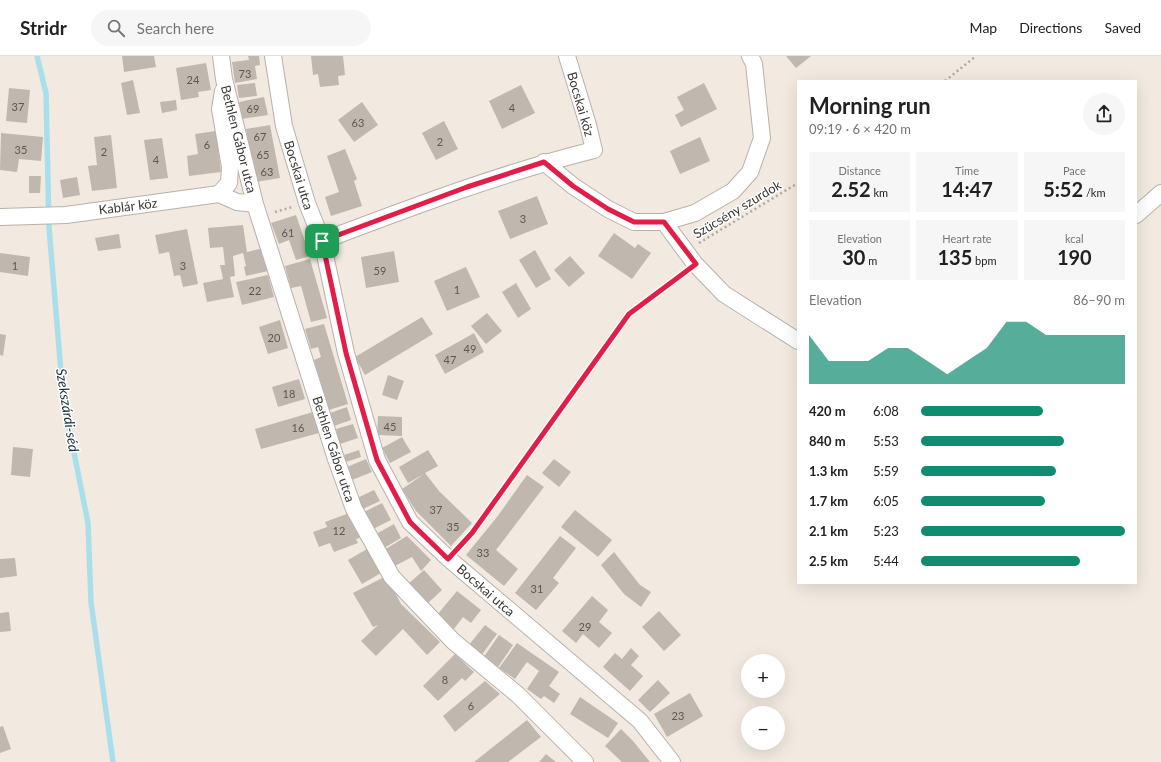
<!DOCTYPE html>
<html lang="en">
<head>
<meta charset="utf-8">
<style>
  body { margin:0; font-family:Lato,sans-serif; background:#f6f6f6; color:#202124; height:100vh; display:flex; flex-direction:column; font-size:15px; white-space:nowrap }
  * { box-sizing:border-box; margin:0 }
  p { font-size:13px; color:#757577 }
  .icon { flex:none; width:22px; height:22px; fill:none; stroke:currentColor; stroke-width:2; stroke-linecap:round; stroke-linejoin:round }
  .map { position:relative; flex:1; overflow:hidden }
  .side { position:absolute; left:797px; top:24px; width:340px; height:504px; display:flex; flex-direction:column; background:#fff; border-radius:0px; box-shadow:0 4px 16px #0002 }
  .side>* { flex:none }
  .fabs { position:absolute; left:741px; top:598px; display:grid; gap:8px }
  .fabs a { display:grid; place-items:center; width:44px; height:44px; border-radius:50%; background:#fff; box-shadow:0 4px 16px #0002; font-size:20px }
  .pin { position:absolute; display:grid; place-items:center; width:34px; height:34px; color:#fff; margin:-17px; border-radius:8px; box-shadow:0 2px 6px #0006 }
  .round { display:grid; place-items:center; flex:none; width:42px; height:42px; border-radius:21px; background:#f6f6f6 }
  .summary { display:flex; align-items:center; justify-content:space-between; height:68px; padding:0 12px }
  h1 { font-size:22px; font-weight:700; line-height:30px }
  .figures { display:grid; grid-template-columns:repeat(3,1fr); gap:6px; height:68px; padding:4px 12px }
  .figures div { display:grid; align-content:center; border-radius:0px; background:#f6f6f6; text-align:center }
  .figures b { font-size:20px; font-weight:700 }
  .figures small { font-size:11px; font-weight:400 }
  .figures p { font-size:11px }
  .chart { height:112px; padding:8px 12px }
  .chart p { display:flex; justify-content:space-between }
  .chart svg { width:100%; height:72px; margin-top:4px; fill:#108c70; opacity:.7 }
  ul { padding:0 12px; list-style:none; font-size:13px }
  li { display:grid; grid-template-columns:64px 48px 1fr; align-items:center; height:30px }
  li i { height:10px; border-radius:5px; background:#108c70 }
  header { display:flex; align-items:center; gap:24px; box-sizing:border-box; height:56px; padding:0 20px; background:#fff; border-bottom:1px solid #e0e0e0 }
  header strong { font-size:19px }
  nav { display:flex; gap:22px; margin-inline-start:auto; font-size:14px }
  .search { width:280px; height:36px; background:#f6f6f6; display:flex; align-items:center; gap:10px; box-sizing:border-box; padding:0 14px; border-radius:22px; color:#757577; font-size:15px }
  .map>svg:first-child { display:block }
</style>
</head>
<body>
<header>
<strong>Stridr</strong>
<div class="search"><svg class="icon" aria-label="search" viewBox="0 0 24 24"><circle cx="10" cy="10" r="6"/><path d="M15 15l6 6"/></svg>Search here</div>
<nav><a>Map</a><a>Directions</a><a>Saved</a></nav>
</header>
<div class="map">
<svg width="1161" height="706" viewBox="0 0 1161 706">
  <rect width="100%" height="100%" fill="#f2eae0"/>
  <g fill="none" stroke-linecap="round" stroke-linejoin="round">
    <path stroke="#a9dfea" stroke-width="5.5" d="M37,0L46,37L49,171L63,341L88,467L91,546L113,706"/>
  </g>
  <g fill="#c0b8ae">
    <path d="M122,0H154L156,11L124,16Z"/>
    <path d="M248,0H259L260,9L255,10L257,23L235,27L232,6L249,4Z"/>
    <path d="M311,0H343L345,19L338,20L339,29L320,31L318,18L313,19Z"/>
    <path d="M786,0H811L796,12Z"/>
    <path d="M206,7L211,34L198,36L199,41L181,44L176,12Z"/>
    <path d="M133,24L140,57L127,59L121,27Z"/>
    <path d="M255,27L257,40L239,42L237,29Z"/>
    <path d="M704,27L717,53L681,71L675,59L684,54L677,41Z"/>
    <path d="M521,29L535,57L502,73L489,45Z"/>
    <path d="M9,32L30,34L27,67L6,65Z"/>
    <path d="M264,41L268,59L242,63L239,46Z"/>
    <path d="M176,44L177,54L162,57L160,46Z"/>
    <path d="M362,46L378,69L354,86L338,64Z"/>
    <path d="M444,65L458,93L436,104L422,77Z"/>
    <path d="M270,69L280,122L256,126L246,73Z"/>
    <path d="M216,75L221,116L189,120L187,100L198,98L195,78Z"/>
    <path d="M1,77L43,81L41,105L19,103L17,116L0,114Z"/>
    <path d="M111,79L117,132L92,135L88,110L97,109L94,81Z"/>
    <path d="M700,81L710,105L680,118L670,95Z"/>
    <path d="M162,82L168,122L150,124L144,84Z"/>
    <path d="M345,93L357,123L354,125L362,150L331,160L325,141L339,136L327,100Z"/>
    <path d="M29,120H41L40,137H29Z"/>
    <path d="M77,121L80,139L63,142L60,124Z"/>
    <path d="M537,140L548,168L510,183L498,155Z"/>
    <path d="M296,159L310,200L296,204L289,184L279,188L271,167Z"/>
    <path d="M243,169L247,196L263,192L268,215L246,220L244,211L246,210L243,197L233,200L235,220L230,221L234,241L207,246L203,227L223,223L220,209H225L223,191L210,192L208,172Z"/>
    <path d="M187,173L198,228L183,231L180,219L174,220L169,196L159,198L155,179Z"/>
    <path d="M614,177L635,192L638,188L651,197L632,223L598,200Z"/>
    <path d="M119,178L121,192L98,195L95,182Z"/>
    <path d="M535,194L551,223L536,232L519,204Z"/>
    <path d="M394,195L399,226L366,232L361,201Z"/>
    <path d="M0,197L30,201L28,220L0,216Z"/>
    <path d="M570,200L585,217L569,231L554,214Z"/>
    <path d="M310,203L327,262L311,266L301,230L291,232L285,210Z"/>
    <path d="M466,211L480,241L447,255L434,225Z"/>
    <path d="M268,219L274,241L242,249L236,226Z"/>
    <path d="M516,227L531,253L518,262L502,236Z"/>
    <path d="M487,257L502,275L486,288L471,270Z"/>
    <path d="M422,261L433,278L365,319L355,301Z"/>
    <path d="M280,264L288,292L268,298L259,271Z"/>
    <path d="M324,268L348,348L329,354L314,304L321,301L318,291L311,293L305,273Z"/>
    <path d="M474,277L484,296L445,318L435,299Z"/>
    <path d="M0,278L6,279L3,300L0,299Z"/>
    <path d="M388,319L404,325L397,344L382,339Z"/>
    <path d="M299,323L305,343L278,351L272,331Z"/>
    <path d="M347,351L351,364L334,370L330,357Z"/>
    <path d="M313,356L319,377L261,393L255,373Z"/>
    <path d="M378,360L402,361V380L377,379Z"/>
    <path d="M353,368L358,382L340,388L336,373Z"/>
    <path d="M402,381L411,396L390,407L382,392Z"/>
    <path d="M13,391L33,393L30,421L11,419Z"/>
    <path d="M359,394L361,401L346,406L344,399Z"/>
    <path d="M428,394L438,410L425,417L439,435L472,467L451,490L416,455L402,433L424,418L408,427L399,411Z"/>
    <path d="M366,403L372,416L352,424L347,411Z"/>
    <path d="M554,403L571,416L559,431L542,417Z"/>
    <path d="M527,419L544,431L496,494L518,513L504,530L466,499L497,461Z"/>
    <path d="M374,434L380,445L363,453L357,442Z"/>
    <path d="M382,447L391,464L373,473L364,456Z"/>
    <path d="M575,454L612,484L598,501L561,471Z"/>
    <path d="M352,456L362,481L356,483L358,487L334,496L330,487L319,491L313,476L327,471L325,466Z"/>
    <path d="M394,468L401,482L384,492L376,478Z"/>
    <path d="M407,480L431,504L421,515L412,501L393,511L384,494Z"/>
    <path d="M560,480L576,492L553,522L559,527L536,554L515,537Z"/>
    <path d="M367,493L381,517L362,528L348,504Z"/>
    <path d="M614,496L640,529L651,536L641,551L624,538L601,509Z"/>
    <path d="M15,502L17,520L0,522V503Z"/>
    <path d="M424,514L442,534L426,549L408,528Z"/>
    <path d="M386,520L401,548L440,586L427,599L403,573L376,600L361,585L378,569L373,571L353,537Z"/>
    <path d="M457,535L481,554L471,567L463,561L454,573L437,559Z"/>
    <path d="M592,540L608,554L599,566L612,577L599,592L583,578L576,587L562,575Z"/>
    <path d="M659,555L681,579L664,595L642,571Z"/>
    <path d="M9,556L11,575L0,576V557Z"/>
    <path d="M485,569L497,578L481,600L468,590Z"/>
    <path d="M499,579L513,589L498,611L483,602Z"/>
    <path d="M517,587L559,616L549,630L560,638L554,647L544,640L541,643L527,633L539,615L527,606L515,623L499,612Z"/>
    <path d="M631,592L639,600L631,609L643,620L630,635L603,611L615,597L622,603Z"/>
    <path d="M455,598L474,616L465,625L462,622L438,645L423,630Z"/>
    <path d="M658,624L670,637L650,656L638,644Z"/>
    <path d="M485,625L500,638L455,676L443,660Z"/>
    <path d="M690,637L703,660L667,681L654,658Z"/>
    <path d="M580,641L618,667L608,682L570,658Z"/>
    <path d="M527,664L541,681L508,706H474Z"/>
    <path d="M3,670L11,693L0,697V671Z"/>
    <path d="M621,673L633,685L650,706H622L605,690Z"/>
    <path d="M546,698L556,706H539Z"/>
  </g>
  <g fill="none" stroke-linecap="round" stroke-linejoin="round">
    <g stroke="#b9b1a8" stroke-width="18">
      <g id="street">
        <path d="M221,0L224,23L255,148L336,403L354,453L392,521L453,585L518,639L585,706"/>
        <path d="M273,0L284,70L307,147L322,185L346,297L377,404L410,466L449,503L640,665L672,706"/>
        <path d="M544,106L573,130L608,153L634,166H664L695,157L733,135L750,116L762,82L754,8L750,0"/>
        <path d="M219,138L229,127L230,111L220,53L223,35"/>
        <path d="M1136,159L1161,137"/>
        <path d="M0,161L66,159L219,138L237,146L255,148"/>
        <path d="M664,166L695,208L724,238L798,285"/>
        <path d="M322,185C412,151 501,117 594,94L588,69L567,0"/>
      </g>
    </g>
    <g stroke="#b0aaa2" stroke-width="2.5" stroke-dasharray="2 3" stroke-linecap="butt">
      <path d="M945,25L976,0"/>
      <path d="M275,156L292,151"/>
      <path d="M699,187L798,127"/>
      <path d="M460,490L472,477L629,258L681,219"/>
    </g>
    <use href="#street" stroke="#fff" stroke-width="16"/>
  </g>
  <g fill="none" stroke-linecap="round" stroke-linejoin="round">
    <g stroke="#fff" stroke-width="8">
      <path id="route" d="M544,106L573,130L608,153L634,166H664L696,208L629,258L472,477L448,503L410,466L377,404L346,297L322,185L467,131Z"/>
    </g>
    <use href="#route" stroke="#e11d48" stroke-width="5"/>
  </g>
  <g text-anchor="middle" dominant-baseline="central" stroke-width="3" stroke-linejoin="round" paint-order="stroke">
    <g font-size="11" fill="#5c5752">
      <text x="245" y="17">73</text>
      <text x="193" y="23">24</text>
      <text x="18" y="50">37</text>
      <text x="512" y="51">4</text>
      <text x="253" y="52">69</text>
      <text x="358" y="66">63</text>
      <text x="260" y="80">67</text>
      <text x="440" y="85">2</text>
      <text x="207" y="88">6</text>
      <text x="21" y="93">35</text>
      <text x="104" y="95">2</text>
      <text x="263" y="98">65</text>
      <text x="156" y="103">4</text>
      <text x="267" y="115">63</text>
      <text x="523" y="162">3</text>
      <text x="288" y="176">61</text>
      <text x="15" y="209">1</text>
      <text x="183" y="209">3</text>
      <text x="380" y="214">59</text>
      <text x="457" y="233">1</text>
      <text x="255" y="234">22</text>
      <text x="274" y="281">20</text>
      <text x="470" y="292">49</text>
      <text x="450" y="303">47</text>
      <text x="289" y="337">18</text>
      <text x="390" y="370">45</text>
      <text x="298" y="371">16</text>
      <text x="436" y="453">37</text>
      <text x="453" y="470">35</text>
      <text x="339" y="474">12</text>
      <text x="483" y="496">33</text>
      <text x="537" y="532">31</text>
      <text x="585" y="570">29</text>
      <text x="445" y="623">8</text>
      <text x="471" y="649">6</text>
      <text x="678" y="659">23</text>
    </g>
    <g font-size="13" fill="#3a3733" stroke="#fff">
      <text transform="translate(581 48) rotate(74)">Bocskai köz</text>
      <text transform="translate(239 83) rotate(76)">Bethlen Gábor utca</text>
      <text transform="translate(299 119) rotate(73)">Bocskai utca</text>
      <text transform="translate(128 150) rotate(-7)">Kablár köz</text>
      <text transform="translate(737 153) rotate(-31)">Szücsény szurdok</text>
      <text transform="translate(334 393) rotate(72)">Bethlen Gábor utca</text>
      <text transform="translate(486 534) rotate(41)">Bocskai utca</text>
    </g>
    <g font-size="14" font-style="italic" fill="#122e34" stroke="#fff">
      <text transform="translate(68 354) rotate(81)">Szekszárdi-séd</text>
    </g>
  </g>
</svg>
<div class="fabs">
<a>+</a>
<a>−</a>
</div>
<div class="pin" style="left:322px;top:185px;background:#1e9e55"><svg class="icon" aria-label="arrive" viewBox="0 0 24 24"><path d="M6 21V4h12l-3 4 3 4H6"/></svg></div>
<section class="side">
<div class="summary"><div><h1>Morning run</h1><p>09:19 · 6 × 420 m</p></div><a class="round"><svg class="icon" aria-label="share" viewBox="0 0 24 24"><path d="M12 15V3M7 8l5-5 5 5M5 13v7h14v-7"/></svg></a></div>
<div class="figures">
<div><p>Distance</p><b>2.52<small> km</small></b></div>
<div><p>Time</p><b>14:47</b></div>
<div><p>Pace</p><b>5:52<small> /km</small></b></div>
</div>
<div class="figures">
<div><p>Elevation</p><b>30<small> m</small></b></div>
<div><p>Heart rate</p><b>135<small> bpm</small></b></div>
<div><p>kcal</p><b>190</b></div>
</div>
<div class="chart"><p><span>Elevation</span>86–90 m</p>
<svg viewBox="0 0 160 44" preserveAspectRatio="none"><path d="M0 44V14L10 30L20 30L30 30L40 22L50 22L60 30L70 38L80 30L90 22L100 6L110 6L120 14L130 14L140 14L150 14L160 14V44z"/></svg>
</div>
<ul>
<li><b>420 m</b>6:08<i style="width:60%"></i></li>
<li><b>840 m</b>5:53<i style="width:70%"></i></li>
<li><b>1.3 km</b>5:59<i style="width:66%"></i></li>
<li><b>1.7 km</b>6:05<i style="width:61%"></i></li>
<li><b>2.1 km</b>5:23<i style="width:100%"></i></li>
<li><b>2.5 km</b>5:44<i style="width:78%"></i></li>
</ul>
</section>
</div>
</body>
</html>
